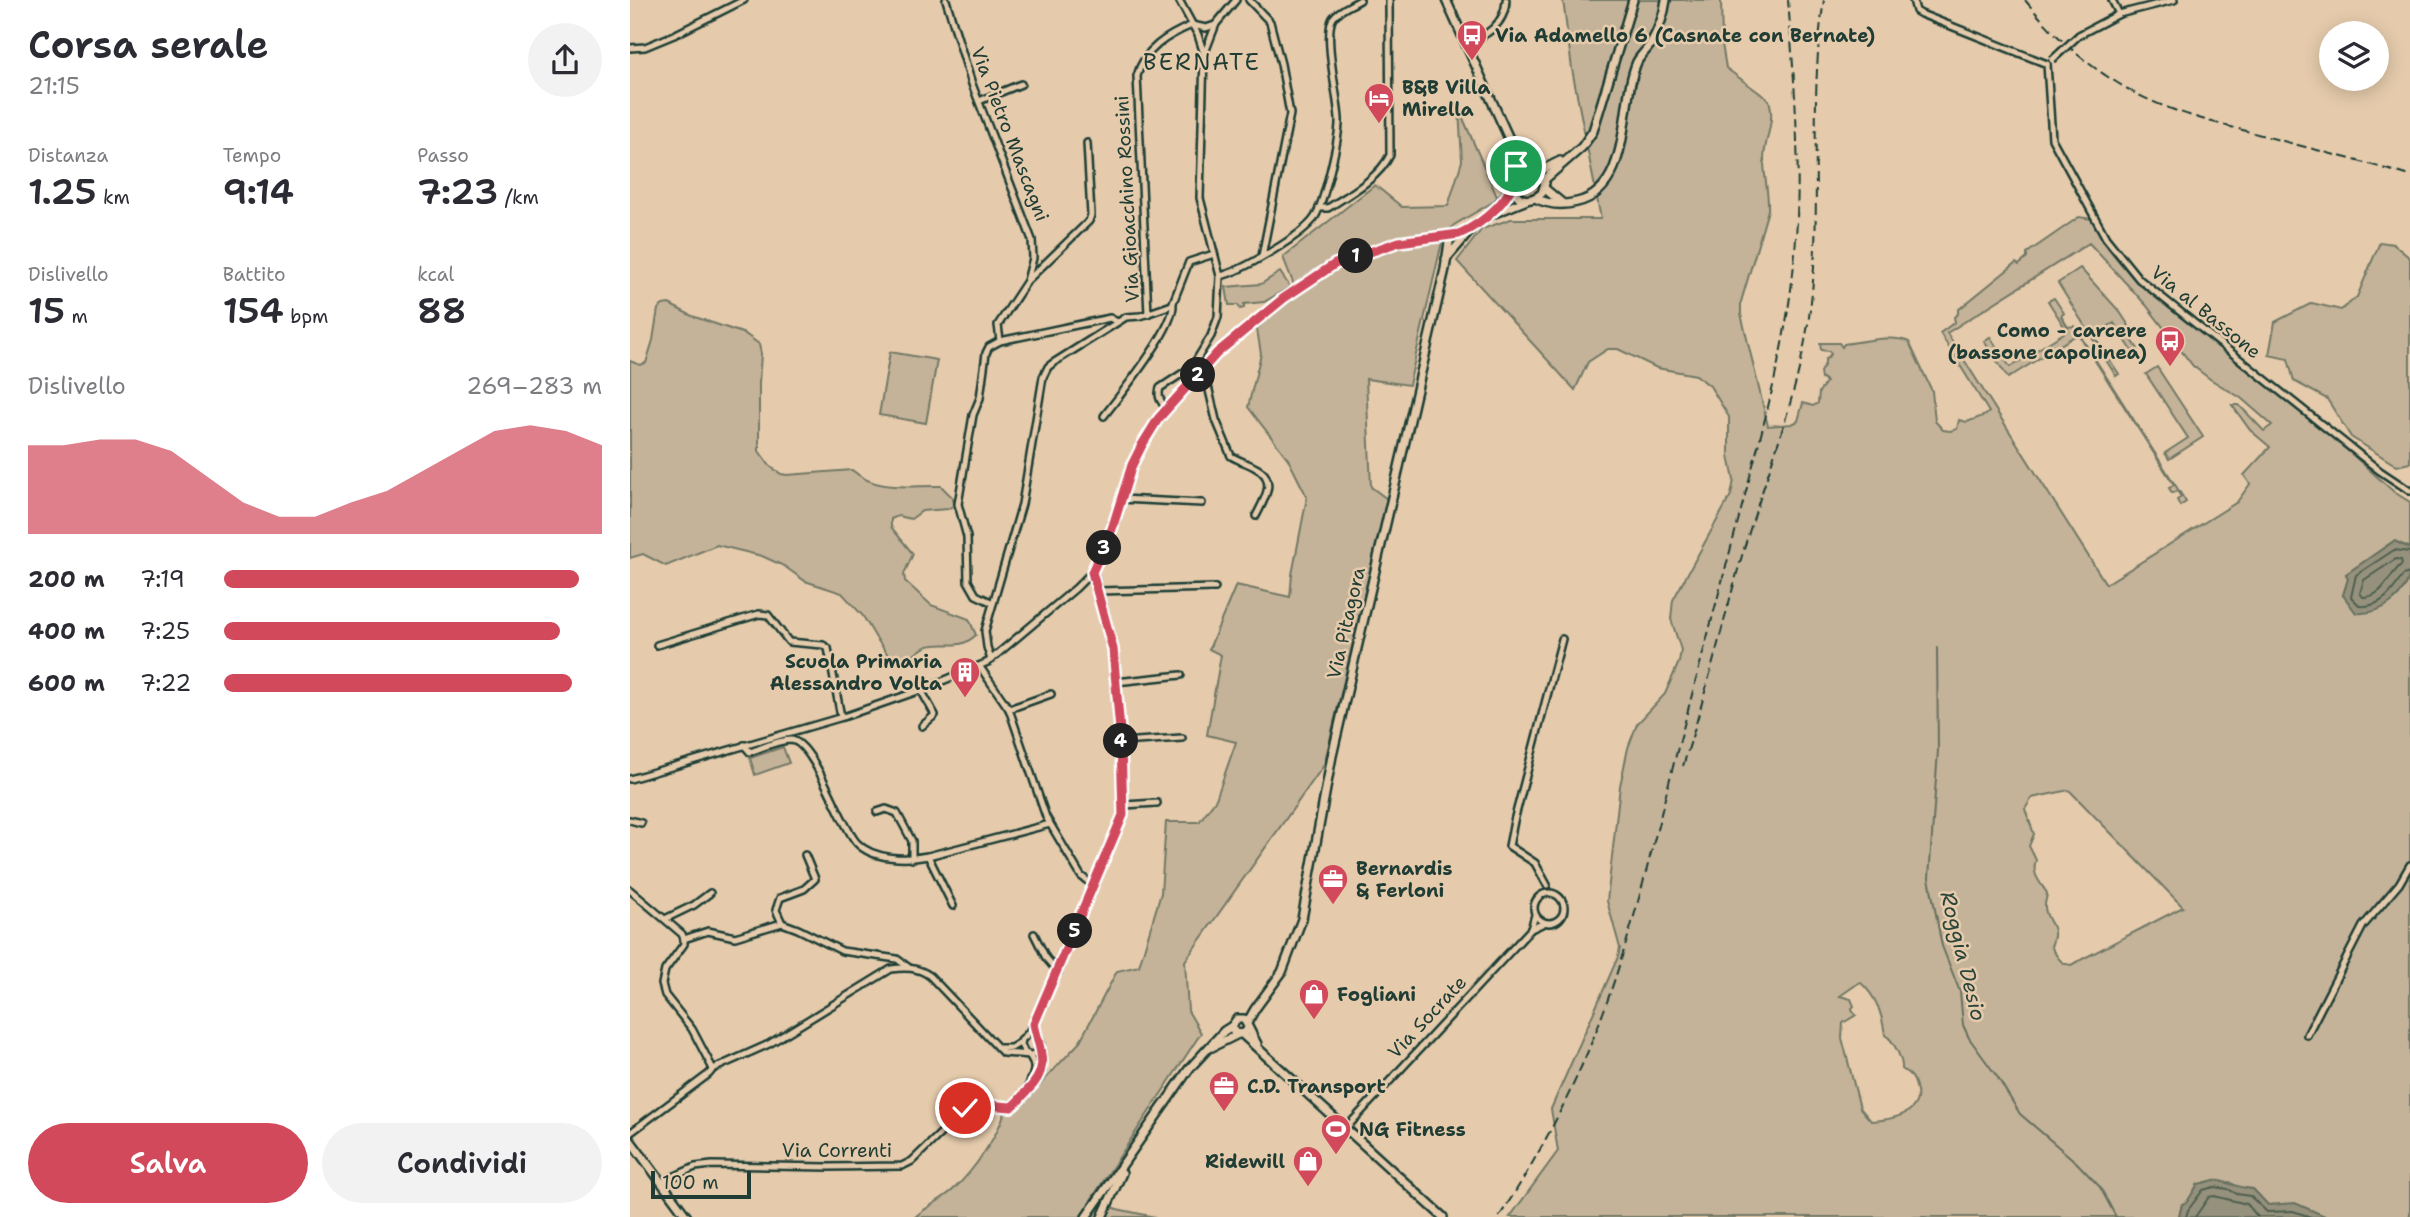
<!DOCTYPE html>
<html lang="it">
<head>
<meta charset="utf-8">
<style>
  body { margin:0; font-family:"Shantell Sans",sans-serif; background:#f2f2f3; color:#2b2b33; height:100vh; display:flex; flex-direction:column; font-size:26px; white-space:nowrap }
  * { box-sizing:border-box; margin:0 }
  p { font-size:23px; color:#7c7c81 }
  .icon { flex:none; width:38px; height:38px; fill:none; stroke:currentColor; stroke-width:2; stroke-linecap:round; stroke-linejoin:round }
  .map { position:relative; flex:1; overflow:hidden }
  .details { display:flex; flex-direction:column; background:#fff; width:630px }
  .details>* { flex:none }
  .controls { position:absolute; left:1689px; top:21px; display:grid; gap:14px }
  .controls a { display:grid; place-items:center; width:70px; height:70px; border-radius:50%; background:#fff; box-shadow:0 4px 18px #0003; font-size:35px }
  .scale { position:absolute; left:21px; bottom:18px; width:100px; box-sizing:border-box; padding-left:7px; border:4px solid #1f3d34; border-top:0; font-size:19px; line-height:24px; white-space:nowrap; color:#1f3d34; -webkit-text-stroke:5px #e5cbac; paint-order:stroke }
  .pin { position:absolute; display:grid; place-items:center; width:60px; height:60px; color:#fff; margin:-30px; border:4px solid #fff; border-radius:50%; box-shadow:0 2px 7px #0007 }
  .km { position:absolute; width:35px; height:35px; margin:-18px; border-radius:50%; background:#222; color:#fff; font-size:19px; line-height:35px; text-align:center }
  .round { display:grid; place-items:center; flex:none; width:74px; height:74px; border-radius:37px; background:#f2f2f3 }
  .overview { display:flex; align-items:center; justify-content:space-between; height:119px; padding:0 28px }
  h1 { font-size:38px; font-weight:600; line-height:52px }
  .figures { display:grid; grid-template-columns:repeat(3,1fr); gap:10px; height:119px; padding:7px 28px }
  .figures div { display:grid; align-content:center }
  .figures b { font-size:35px; font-weight:600 }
  .figures small { font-size:19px; font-weight:400 }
  .figures p { font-size:19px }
  .chart { height:196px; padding:14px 28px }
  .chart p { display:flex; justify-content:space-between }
  .chart svg { width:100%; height:126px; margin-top:7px; fill:#d1495b; opacity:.7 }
  .action { display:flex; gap:14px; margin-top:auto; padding:14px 28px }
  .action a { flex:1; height:80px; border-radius:42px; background:#d1495b; color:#fff; font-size:28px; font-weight:600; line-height:80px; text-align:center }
  .action a+a { background:#f2f2f3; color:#2b2b33 }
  ul { padding:0 28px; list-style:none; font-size:23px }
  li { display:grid; grid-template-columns:112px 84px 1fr; align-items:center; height:52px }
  li i { height:18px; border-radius:9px; background:#d1495b }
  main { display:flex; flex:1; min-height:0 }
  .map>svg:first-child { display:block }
</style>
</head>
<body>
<main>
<section class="details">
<div class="overview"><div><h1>Corsa serale</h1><p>21:15</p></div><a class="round"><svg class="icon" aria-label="share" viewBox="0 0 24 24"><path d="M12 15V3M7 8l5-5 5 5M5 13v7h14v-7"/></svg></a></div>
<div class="figures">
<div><p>Distanza</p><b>1.25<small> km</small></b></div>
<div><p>Tempo</p><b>9:14</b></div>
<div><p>Passo</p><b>7:23<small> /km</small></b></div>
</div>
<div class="figures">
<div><p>Dislivello</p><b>15<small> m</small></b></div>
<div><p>Battito</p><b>154<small> bpm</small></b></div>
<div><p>kcal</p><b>88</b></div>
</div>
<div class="chart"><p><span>Dislivello</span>269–283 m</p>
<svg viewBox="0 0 160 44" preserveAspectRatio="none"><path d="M0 44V13L10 13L20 11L30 11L40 15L50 24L60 33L70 38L80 38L90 33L100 29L110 22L120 15L130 8L140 6L150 8L160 13V44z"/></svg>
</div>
<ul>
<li><b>200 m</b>7:19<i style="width:94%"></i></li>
<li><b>400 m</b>7:25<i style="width:89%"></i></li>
<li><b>600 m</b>7:22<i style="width:92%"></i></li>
</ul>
<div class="action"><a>Salva</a><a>Condividi</a></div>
</section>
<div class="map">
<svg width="1780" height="1217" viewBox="0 0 1780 1217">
  <rect width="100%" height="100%" fill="#e5cbac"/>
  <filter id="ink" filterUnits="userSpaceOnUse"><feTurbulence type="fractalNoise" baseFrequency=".0143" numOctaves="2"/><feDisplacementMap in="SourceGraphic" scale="14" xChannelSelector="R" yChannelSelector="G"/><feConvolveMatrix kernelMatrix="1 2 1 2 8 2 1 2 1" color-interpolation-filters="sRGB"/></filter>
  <g filter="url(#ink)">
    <g fill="#c4b399" stroke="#727866" stroke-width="2" fill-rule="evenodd">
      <path d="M933,0H1091L1092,44L1096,68L1139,100C1146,122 1134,139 1134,160C1134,178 1139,193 1138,210L1111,302V314L1138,426L1162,424L1168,421L1173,403L1183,406L1188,403L1189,392L1196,382L1193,378L1191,379L1190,372L1195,364V360L1201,354L1199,351L1191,350L1190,343H1209L1212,347L1214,344C1233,342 1262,334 1279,342L1302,391L1305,421L1313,430L1320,431L1327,429L1329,420L1337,422L1356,415L1359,412L1310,333L1325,322L1324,317L1328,314V310L1386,263L1389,265L1397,258V253L1449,217L1462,219L1478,248L1503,278L1695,430L1764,492L1780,502V548L1764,541L1716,574L1718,579L1713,595L1774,589L1780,574V1217H1697L1665,1204L1638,1205L1623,1189L1609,1188L1600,1182L1568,1184L1557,1203L1552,1204L1549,1217H880L928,1151L921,1109L988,957L990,948L977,901L990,786L998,748L1007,724L1035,694L1049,662L1051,650L1041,619L1043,600L1101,495L1104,480L1099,456V417L1080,386L1066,375L1027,368L988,349H978L958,362L945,390L827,261L852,229L881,219H971L942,69ZM1459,243L1516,305L1563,366L1580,379L1611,398L1642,425L1634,431L1609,405H1602L1620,430L1640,447L1614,475L1620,484L1607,502L1476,584L1317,333ZM1439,790L1553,907L1441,965C1430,964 1426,955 1421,946C1431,925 1414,922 1415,905C1415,901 1417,897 1417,893C1410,882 1401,874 1406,860L1399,846L1404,834L1395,809L1402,798ZM1230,982C1247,997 1252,1014 1255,1035C1263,1039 1273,1060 1272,1069C1275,1071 1278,1073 1281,1076C1284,1079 1286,1086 1287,1091C1291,1115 1259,1120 1241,1121L1230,1108L1212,1038L1213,1023L1226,1015L1223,1012L1222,1008L1224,1006L1221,999L1210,996Z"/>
      <path d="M829,109L868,199L824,225L812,242L779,385L736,379L741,487L757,499L694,765L555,961L558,1011L571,1033L461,1200L487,1209L525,1217H285C297,1206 314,1199 325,1188C343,1171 367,1137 374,1114L388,1108L449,1043L487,971L509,966L531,893L536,822H569L586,799L606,742L577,735L591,655L579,649L606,585L660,597L662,575L677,497L658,459L618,407L631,354L627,329L664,285L653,257L745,185L772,207L818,206L832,161Z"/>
      <path d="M1750,242L1763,244L1780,258V463L1767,466L1721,437L1697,399L1664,381L1658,359L1639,355L1645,322L1682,303L1711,310L1727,297Z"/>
      <path d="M1450,268L1490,312L1505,335L1502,340L1508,349L1503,352L1484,323L1463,335L1489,374L1486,376L1428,283Z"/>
      <path d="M650,272L660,287L634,302L614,304V308L610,309L608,305H599L596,287L631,284Z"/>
      <path d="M1424,298L1434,313L1431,316L1438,327L1444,326L1556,502L1550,506L1547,500L1551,497L1547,491L1542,493L1539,488L1544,485L1448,334L1378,378L1354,341L1360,337L1380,367L1437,331L1418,301Z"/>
      <path d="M39,304L62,316L115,334L129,344L131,354L129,383V451L140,466L151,474L157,475L222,470C248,493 279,485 311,486L323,498L324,505L318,509L292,511L281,519L268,516L261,519V527L283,554L274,574L275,581L301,605L339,619L346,635C329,651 317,641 298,646C288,649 281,660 270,664L264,663L246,638L233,616L212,593L175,581L154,566L132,556L87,545L36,566L13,554L0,558V361L10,365L16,363L23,340L28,309L33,305Z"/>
      <path d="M260,352L307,360L296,423L249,415Z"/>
      <path d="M1527,367L1573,437L1539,459L1535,453L1558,438L1516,374Z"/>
      <path d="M153,747L159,763L125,775L120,758Z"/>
    </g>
    <g fill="#95917b" stroke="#666f5f" stroke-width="2">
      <path d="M1764,541L1780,548C1780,555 1780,564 1780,571C1776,597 1751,615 1726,613L1713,595L1718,579L1716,574Z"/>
      <path d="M1584,1180C1598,1182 1609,1188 1623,1189L1638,1205L1665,1203L1697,1217H1549L1552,1204L1557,1202L1568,1184Z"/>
    </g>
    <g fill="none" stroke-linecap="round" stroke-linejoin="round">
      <g stroke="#4e5f50" stroke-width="2">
        <path d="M1780,552L1764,550L1726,575L1721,597L1730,606C1751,608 1763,591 1773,575L1780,573"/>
        <path d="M1766,559L1771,560L1772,564C1758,575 1754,597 1733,597L1730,593L1734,580Z"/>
        <path d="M1556,1217L1558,1210L1573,1190L1584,1187L1598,1189L1607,1194L1620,1196L1637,1212L1663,1211L1681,1217"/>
        <path d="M1565,1217L1579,1197L1584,1196L1617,1204L1628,1217"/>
      </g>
      <path stroke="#666f5f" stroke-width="2" d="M1307,648L1308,750L1299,878L1312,946L1330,992L1333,1025L1339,1038L1368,1078L1390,1114L1446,1162L1470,1187L1486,1217"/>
      <g stroke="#1f3d34" stroke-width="10">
        <g id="minor">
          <path d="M316,0L342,84L402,240L403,258L397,281L368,325L370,341"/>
          <path d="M549,0L568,35L574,54"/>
          <path d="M619,0L640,22L651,64L660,114L632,256"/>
          <path d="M1283,0L1286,11L1291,14L1417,64"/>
          <path d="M1482,0L1489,14"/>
          <path d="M562,25L576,28L585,25"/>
          <path d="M1449,35L1489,14L1544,0"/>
          <path d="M835,44C856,36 875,25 876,0"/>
          <path d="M0,48L15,47L44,35L114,0"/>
          <path d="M1417,64L1422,139L1476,238L1509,279L1750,471L1780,491"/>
          <path d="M349,101L391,84"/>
          <path d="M689,208H698C720,194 749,178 760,155L759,0"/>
          <path d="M590,276C610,272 674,235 685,217C694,202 710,137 709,119C708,97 693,34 703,18C708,10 722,5 730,0"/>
          <path d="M399,279L459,221L461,215L457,143"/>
          <path d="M518,314L507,76C514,49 538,35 562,25"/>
          <path d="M574,369L586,420L601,456C609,461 618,463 626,468C648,479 634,500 626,516"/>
          <path d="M537,409C531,402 527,397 530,388L562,367L581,336L588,317L590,276L570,198L574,55L586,24L606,0"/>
          <path d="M474,416C490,395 545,328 543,304"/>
          <path d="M491,499L572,503"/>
          <path d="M469,591L585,588"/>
          <path d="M363,603L346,595L338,581L337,537L328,504L343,415L350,398L356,353L359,347L370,341L480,318L487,322"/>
          <path d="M27,645L129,614L138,615L159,642L193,645L198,648L211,717"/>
          <path d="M361,660L357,647L355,631L392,504L413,377L418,367L423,363L496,317L510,316L542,305L559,262L584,254"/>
          <path d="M350,667L379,709L416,817L451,876L464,886"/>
          <path d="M486,682L551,675"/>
          <path d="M291,690L305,715L292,726"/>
          <path d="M379,709L421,694"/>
          <path d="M491,742L552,738"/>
          <path d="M114,745L120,752C132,748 148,740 161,740C184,742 210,825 227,843C243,860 277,860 298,856"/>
          <path d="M0,779L216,716L291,690L358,662L446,588L462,572L482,529L502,465L512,445L529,419L588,353L654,298L705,264L769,242L820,236"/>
          <path d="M494,805L527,803"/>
          <path d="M247,812L256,809L267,813L282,841V859"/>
          <path d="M0,820L11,823"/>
          <path d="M917,885L905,863L879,846L884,821L932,639"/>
          <path d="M0,890L52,934L54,939"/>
          <circle cx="919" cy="908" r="15"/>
          <path d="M323,906L298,856L420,824"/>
          <path d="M905,915L901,929L914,923"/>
          <path d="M35,919L64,905L80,893"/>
          <path d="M152,923L146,910L150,898L174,889L185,879L175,855"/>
          <path d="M404,934L416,958L428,972"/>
          <path d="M54,939L78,931L105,937L152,923L168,929L212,951L267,959L278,967"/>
          <path d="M54,939V944L35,970L32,984L35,995L62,1029L83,1069"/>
          <path d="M1677,1035L1733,926L1769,884L1780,865"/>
          <path d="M395,1037L404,1025L493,815L491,742L483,649L465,577L462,572"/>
          <path d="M368,1048H381L391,1042"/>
          <path d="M395,1053L391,1045L392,1039L397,1035"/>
          <path d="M397,1089C403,1075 409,1067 398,1054"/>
          <path d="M717,1127L901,929"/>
          <path d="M0,1133L79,1074L83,1069L139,1044L261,969C275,967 288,967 300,976L373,1053L401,1055L408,1052L411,1044L404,1025"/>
          <path d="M32,1182L65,1167L82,1165L199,1167L272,1166L282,1161L339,1106C350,1102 360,1107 372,1107C385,1108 408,1084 412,1071C413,1064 410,1057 410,1049"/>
        </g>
      </g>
      <g stroke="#1f3d34" stroke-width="12">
        <g id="tertiary">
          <path d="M816,0L885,152L899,169"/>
          <path d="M885,153C886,159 887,165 886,171C886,177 883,182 884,188C888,204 903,201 912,193L915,183L908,172L899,169L887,175"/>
          <path d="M908,172L930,161"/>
          <path d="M914,180L952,147L963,131L1003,0"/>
          <path d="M914,188L932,203"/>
          <path d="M905,198C919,205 932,206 947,202C1003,189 989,103 1007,62C1010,56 1016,51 1020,45C1028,31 1034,16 1036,0"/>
          <path d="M860,214L884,185"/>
          <path d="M816,259L840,231"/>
          <path d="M617,1023L625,1009L652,972L672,919L702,756L815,269L820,236L838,231L860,215L897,200"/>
          <path d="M618,1028L615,1033L608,1034L604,1032L602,1026L607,1019H614L627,1044"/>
          <path d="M612,1034L813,1217"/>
          <path d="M582,1047L608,1034"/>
          <path d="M0,1140L57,1217"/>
          <path d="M456,1217L559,1069L594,1031L602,1026"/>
          <path d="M472,1217L492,1173"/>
        </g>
      </g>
      <use href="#minor" stroke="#e5cbac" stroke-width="5"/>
      <use href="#tertiary" stroke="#e5cbac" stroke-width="7"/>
      <g stroke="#1f3d34" stroke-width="2" stroke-dasharray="10 5" stroke-linecap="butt">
        <path d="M1395,0C1421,32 1451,61 1486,82C1526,108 1574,120 1620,132C1674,147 1727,160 1780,176"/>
        <path d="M1053,766C1077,692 1094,616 1116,542C1139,467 1168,395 1179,317C1194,212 1177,105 1194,0"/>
        <path d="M869,1217C911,1153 946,1086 973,1013C1007,920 1028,821 1054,725C1073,653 1092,581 1111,510C1132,431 1154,354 1163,273C1173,182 1165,91 1158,0"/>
      </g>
      <g stroke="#1f3d34" stroke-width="10" stroke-linecap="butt">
        <path id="minor-bridge" d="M1422,60L1449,35"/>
      </g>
      <use href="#minor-bridge" stroke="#e5cbac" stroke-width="5"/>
    </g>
  </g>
  <g fill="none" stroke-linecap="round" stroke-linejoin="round" filter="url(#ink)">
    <g stroke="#fff" stroke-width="14">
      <path id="route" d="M335,1108L346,1104L381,1107C388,1103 391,1097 397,1091C421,1068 410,1052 404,1024L493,815L491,742L483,649L462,572L482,529L502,465L512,445L528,419L587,353L654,298L705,264L769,242L829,234C854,223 887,196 886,166"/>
    </g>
    <use href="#route" stroke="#d1495b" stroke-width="9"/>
  </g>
  <defs>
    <g id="bus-pin" transform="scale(1.575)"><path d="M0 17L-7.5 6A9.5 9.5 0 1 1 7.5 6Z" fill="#d1495b" stroke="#e5cbac"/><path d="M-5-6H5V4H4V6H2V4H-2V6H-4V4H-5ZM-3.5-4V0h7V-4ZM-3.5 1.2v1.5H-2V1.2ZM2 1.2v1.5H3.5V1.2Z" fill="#fff"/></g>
    <g id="hotel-pin" transform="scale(1.575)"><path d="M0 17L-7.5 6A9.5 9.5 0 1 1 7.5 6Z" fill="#d1495b" stroke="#e5cbac"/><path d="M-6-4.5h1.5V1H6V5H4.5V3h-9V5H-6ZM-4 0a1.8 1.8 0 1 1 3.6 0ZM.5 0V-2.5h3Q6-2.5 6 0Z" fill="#fff"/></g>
    <g id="building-pin" transform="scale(1.575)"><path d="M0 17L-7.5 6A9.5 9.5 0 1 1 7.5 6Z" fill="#d1495b" stroke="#e5cbac"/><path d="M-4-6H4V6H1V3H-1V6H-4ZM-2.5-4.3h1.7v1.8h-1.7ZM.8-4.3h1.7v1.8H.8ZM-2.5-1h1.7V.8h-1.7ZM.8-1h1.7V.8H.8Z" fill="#fff"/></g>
    <g id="office-pin" transform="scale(1.575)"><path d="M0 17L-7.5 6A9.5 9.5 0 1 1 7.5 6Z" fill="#d1495b" stroke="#e5cbac"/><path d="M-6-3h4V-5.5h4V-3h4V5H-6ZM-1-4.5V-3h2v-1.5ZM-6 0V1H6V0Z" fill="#fff"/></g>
    <g id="shop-pin" transform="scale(1.575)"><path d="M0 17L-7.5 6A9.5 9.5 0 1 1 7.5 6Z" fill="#d1495b" stroke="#e5cbac"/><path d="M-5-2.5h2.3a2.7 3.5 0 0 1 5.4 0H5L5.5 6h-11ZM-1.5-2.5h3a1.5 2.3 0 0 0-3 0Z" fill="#fff"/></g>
    <g id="stadium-pin" transform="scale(1.575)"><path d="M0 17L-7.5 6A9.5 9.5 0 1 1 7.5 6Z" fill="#d1495b" stroke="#e5cbac"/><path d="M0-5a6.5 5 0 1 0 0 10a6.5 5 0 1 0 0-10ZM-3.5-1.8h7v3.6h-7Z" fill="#fff"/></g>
  </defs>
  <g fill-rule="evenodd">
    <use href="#bus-pin" x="842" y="35"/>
    <use href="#hotel-pin" x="749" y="98"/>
    <use href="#bus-pin" x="1540" y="341"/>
    <use href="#building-pin" x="335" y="672"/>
    <use href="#office-pin" x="703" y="879"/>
    <use href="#shop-pin" x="684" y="994"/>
    <use href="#office-pin" x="594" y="1086"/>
    <use href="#stadium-pin" x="706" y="1129"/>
    <use href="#shop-pin" x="678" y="1161"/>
  </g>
  <g text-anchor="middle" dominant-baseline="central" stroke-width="5" stroke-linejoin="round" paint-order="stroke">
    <g font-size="19" font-weight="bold" fill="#1f3d34" stroke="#e5cbac" text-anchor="start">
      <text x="865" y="35">Via Adamello 6 (Casnate con Bernate)</text>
      <text x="772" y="87">B&amp;B Villa<tspan x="772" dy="22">Mirella</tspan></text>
      <text x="1517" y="330" text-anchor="end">Como - carcere<tspan x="1517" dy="22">(bassone capolinea)</tspan></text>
      <text x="312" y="661" text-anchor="end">Scuola Primaria<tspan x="312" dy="22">Alessandro Volta</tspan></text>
      <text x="726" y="868">Bernardis<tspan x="726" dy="22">&amp; Ferloni</tspan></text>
      <text x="707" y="994">Fogliani</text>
      <text x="617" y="1086">C.D. Transport</text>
      <text x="729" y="1129">NG Fitness</text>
      <text x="655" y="1161" text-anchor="end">Ridewill</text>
    </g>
    <g font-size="19" fill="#1f3d34" stroke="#e5cbac">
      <text transform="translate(380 134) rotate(69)">Via Pietro Mascagni</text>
      <text transform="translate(497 199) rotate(-93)">Via Gioacchino Rossini</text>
      <text transform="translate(1576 312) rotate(39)">Via al Bassone</text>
      <text transform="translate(716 623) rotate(-77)">Via Pitagora</text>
      <text transform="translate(797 1017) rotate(-47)">Via Socrate</text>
      <text x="207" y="1150">Via Correnti</text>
    </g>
    <g font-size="21" font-style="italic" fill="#2b453b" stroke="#e5cbac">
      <text transform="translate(1333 956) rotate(76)">Roggia Desio</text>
    </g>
    <g font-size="23" letter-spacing="2" fill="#1f3d34" stroke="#e5cbac">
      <text x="572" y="62">BERNATE</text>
    </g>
  </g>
</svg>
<div class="controls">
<a><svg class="icon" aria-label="layers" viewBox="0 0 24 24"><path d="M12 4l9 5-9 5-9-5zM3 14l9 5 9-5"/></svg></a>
</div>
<div class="scale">100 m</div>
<div class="pin" style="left:886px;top:166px;background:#1e9e55"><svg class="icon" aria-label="arrive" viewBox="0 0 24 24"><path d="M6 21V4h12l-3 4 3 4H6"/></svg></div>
<div class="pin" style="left:335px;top:1108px;background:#d93025"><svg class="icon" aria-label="check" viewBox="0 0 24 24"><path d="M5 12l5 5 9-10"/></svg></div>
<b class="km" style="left:726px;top:256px">1</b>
<b class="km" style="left:568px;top:375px">2</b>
<b class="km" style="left:474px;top:548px">3</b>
<b class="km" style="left:491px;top:741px">4</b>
<b class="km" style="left:445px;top:931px">5</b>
</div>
</main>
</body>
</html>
